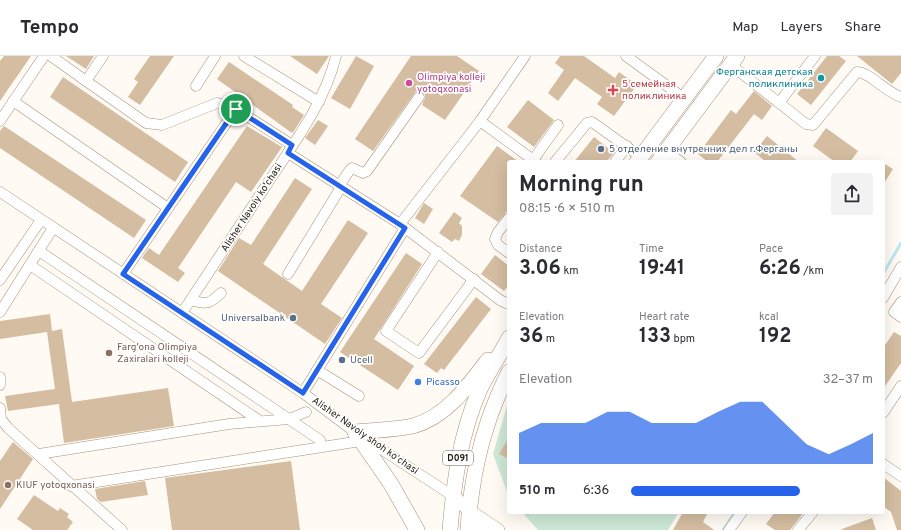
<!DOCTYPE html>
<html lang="en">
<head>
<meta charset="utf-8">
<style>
  body { margin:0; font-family:Overpass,sans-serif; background:#f2f2f3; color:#2b2b33; height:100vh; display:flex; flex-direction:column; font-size:15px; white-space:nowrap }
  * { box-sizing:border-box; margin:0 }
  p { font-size:13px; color:#7c7c81 }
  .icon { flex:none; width:22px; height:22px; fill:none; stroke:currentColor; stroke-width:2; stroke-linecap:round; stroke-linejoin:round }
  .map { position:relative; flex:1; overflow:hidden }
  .details { position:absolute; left:507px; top:104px; width:378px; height:354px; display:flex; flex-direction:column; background:#fff; border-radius:4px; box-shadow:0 4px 16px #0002 }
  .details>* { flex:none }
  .pin { position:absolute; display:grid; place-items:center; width:34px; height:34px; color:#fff; margin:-17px; border:2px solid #fff; border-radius:50%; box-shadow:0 1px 4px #0007 }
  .round { display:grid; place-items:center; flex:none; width:42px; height:42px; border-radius:4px; background:#f2f2f3 }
  .headline { display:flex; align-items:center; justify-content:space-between; height:68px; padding:0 12px }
  h1 { font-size:22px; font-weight:700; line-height:30px }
  .stats { display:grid; grid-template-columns:repeat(3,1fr); gap:6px; height:68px; padding:4px 12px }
  .stats div { display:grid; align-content:center }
  .stats b { font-size:20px; font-weight:700 }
  .stats small { font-size:11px; font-weight:400 }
  .stats p { font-size:11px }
  .chart { height:112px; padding:8px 12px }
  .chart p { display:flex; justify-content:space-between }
  .chart svg { width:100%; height:72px; margin-top:4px; fill:#2563eb; opacity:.7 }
  ul { padding:0 12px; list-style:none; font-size:13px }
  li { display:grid; grid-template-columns:64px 48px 1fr; align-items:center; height:30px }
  li i { height:10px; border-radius:5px; background:#2563eb }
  header { display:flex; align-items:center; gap:24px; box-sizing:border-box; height:56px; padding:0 20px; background:#fff; border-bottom:1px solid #e1e1e2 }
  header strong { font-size:19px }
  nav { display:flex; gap:22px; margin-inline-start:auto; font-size:14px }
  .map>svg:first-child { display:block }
</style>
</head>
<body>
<header>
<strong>Tempo</strong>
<nav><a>Map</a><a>Layers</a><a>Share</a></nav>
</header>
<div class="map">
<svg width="901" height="474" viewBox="0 0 901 474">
  <rect width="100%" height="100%" fill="#fffaf4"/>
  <g fill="#cde8d6">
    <path d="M509,343V441L493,398Z"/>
    <path d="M522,456H679L668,474H538Z"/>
  </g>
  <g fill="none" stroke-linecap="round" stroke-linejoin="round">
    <g stroke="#bee6f0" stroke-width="3">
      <path d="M883,218L901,187"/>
      <path d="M723,474L735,456"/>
    </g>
  </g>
  <g fill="#d4bda0">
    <path d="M4,0H31L0,45V5Z"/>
    <path d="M66,0H94L86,13Z"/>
    <path d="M150,0H174L140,49L128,41L138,26L134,23Z"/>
    <path d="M290,0H329L317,18Z"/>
    <path d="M356,0L374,10L350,53L331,42Z"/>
    <path d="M411,0H457L479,15L445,64L422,49L425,42V39L422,36L416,35L373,95L355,83Z"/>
    <path d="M560,0H584L615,22L619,16L637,29L614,60L597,48L602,41L575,22L558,45L548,37L564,14L555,7Z"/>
    <path d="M827,0H839L846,5L811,49L797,38Z"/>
    <path d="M857,0H901V17L892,28Z"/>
    <path d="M229,6L293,49L292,51L304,59L294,75L292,77L217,23Z"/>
    <path d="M63,21L188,106L175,126L50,41Z"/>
    <path d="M754,35L772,50L762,64L754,58L717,106H708L698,98L731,54L736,58Z"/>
    <path d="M528,44L554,64L534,91L507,71Z"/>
    <path d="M318,64L328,70L315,89L305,82Z"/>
    <path d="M4,70L146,164L134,182L0,92V75Z"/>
    <path d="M247,70L282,91L251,136L236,126L178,212L185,217L178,226L142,202L149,192L159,199Z"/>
    <path d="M826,72L858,95L850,106H835L813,90Z"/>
    <path d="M767,80L799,106H766L754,96Z"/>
    <path d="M594,81L614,97L606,106H574Z"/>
    <path d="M497,90L519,106H509V153L498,166L460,140Z"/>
    <path d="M883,107L893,113L883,129Z"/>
    <path d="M295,122L312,133L263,208L302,235L348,164L368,177L321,248L342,262L325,288L218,215L239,182L251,189Z"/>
    <path d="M424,147L433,153L424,168L415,162Z"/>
    <path d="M454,156L462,162L459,167L462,170V179L459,185L455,183L452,186L439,177Z"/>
    <path d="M406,197L422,208L374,283L414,310L398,334L340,296Z"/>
    <path d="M495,199L509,210V229L504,235L481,218Z"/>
    <path d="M476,241L491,253L444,314L441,312L437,317L424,308Z"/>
    <path d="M50,258L52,275L62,273L72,346L168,332L174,370L64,387L59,348L8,355L5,340L55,333L47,276L0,283V265Z"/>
    <path d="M894,276L901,280V307L883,333V292Z"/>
    <path d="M509,381V403L499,398Z"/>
    <path d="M13,386L33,403L0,453V405Z"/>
    <path d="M291,405L300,474H172L165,422Z"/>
    <path d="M883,421L901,435V474H897L891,456L883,450Z"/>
    <path d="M145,425L148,439L101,446L97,443L95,433Z"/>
    <path d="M34,439L58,455L60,452L69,458L67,461L73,466L67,474H33L17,463Z"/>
    <path d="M683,456H708L703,466L714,474H673Z"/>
    <path d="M775,456H804L790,474H775L766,468Z"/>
    <path d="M872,462L876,474H842V473Z"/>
  </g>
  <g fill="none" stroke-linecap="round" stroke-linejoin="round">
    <g stroke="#a89176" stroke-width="11">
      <g id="minor">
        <path d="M51,0L86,25L103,0"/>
        <path d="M244,0L319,46"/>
        <path d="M626,0L685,43"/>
        <path d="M731,9L806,68L813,69L857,16C870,16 885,36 901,41"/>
        <path d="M86,25L146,67L162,69L217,47L236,53L292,89"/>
        <path d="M196,30L215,0"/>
        <path d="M13,45L168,152"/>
        <path d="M779,47L815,0"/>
        <path d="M0,65L44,0"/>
        <path d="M480,65L536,106"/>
        <path d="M666,95L681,106"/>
        <path d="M288,97L400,168L500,244L506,247L509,246"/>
        <path d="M533,104L558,69"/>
        <path d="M555,106L587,67L592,66L641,101"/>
        <path d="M615,106L627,90"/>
        <path d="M339,130L349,115L352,112L363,117L367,115L419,41"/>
        <path d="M0,136L303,337L355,376L453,440"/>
        <path d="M509,162L498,176L495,183L498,189L509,197"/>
        <path d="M400,168L480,65L525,0"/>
        <path d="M39,195L320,384"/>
        <path d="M438,196L386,275L419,297L474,223"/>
        <path d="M30,209L260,365"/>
        <path d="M123,218L236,53"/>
        <path d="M288,218L341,131"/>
        <path d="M0,224L41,164"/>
        <path d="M883,242L901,211"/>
        <path d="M191,244C207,249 209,248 221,237"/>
        <path d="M901,246L894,256L901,261"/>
        <path d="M0,256L53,172"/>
        <path d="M182,257C211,213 240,169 269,125C294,87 325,46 336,0"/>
        <path d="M317,314L359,340"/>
        <path d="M0,321V329"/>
        <path d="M303,337L405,172"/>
        <path d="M0,352L1,363L8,372L122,474"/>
        <path d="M883,357L901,330"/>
        <path d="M39,398L229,368L289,363L306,356"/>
        <path d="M883,408L901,420"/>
        <path d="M71,430L361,385"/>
        <path d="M729,474L742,456"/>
        <path d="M798,474L813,456"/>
      </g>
    </g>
    <g stroke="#a89176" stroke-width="14">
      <g id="major">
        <path d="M453,440L469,454L482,474"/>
        <path d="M475,459L498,474"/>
      </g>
    </g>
    <g stroke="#a89176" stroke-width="16">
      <g id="highway">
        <path d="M637,106L716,0"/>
        <path d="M658,106L737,0"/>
        <path d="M355,376C374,374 395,374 413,370C446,361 469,329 488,304"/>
        <path d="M355,376L391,428L417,474"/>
        <path d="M450,474C454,426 460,378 480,333C488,316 500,299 509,282"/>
        <path d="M468,474C471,420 484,365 509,316"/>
      </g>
    </g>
    <use href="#minor" stroke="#fff" stroke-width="10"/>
    <use href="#major" stroke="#fff" stroke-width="13"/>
    <use href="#highway" stroke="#fff" stroke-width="15"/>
  </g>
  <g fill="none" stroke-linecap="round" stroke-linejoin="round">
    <g stroke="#fff" stroke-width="8">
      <path id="route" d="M236,53L292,89L288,97L405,172L303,337L123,218Z"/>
    </g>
    <use href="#route" stroke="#2563eb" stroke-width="5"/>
  </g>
  <circle fill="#0f9aa8" stroke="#fff" stroke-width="1.5" cx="821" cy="22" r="4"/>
  <circle fill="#d1479c" stroke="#fff" stroke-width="1.5" cx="409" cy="27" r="4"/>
  <path fill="#e0444e" stroke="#fff" stroke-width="1.5" d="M611 28h4v4h4v4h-4v4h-4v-4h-4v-4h4z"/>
  <g fill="#5c6f8a" stroke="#fff" stroke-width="1.5">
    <circle cx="601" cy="93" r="4"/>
    <circle cx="293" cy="262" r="4"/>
    <circle cx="342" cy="304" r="4"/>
  </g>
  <g fill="#8d6e63" stroke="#fff" stroke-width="1.5">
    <circle cx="109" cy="297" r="4"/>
    <circle cx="8" cy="429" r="4"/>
  </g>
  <circle fill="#3f7fe0" stroke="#fff" stroke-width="1.5" cx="418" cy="326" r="4"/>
  <g text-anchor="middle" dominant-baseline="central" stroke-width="3.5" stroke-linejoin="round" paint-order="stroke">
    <rect fill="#fff" stroke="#666159" stroke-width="1" x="443" y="395" width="30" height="14" rx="3"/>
    <g font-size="9" font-weight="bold" fill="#251d12">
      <text x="458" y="402">D091</text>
    </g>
    <g font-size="10" fill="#0d838f" stroke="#fff" text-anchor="end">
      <text x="813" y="16">Ферганская детская<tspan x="813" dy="12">поликлиника</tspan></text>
    </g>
    <g font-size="10" fill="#b23c85" stroke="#fff" text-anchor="start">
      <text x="417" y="21">Olimpiya kolleji<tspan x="417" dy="12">yotoqxonasi</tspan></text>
    </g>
    <g font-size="10" fill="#be3a42" stroke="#fff" text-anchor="start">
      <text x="622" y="28">5 семейная<tspan x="622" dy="12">поликлиника</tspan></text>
    </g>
    <g font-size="10" fill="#4e5e75" stroke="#fff" text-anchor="start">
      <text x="609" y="93">5 отделение внутренних дел г.Ферганы</text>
      <text x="285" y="262" text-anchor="end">Universalbank</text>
      <text x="350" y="304">Ucell</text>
    </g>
    <g font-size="10" fill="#251d12" stroke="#fff">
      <text transform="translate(252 152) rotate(-57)">Alisher Navoiy ko'chasi</text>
      <text transform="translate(365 380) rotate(35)">Alisher Navoiy shoh koʻchasi</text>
    </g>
    <g font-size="10" fill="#785e54" stroke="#fff" text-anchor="start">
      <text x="117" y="291">Farg'ona Olimpiya<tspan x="117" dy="12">Zaxiralari kolleji</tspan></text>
      <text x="16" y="429">KIUF yotoqxonasi</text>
    </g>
    <g font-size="10" fill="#366cbe" stroke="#fff" text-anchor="start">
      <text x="426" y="326">Picasso</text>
    </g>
  </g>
</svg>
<div class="pin" style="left:236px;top:53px;background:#1e9e55"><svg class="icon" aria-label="arrive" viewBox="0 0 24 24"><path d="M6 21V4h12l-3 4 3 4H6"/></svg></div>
<section class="details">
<div class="headline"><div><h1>Morning run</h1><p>08:15 · 6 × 510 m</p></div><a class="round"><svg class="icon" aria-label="share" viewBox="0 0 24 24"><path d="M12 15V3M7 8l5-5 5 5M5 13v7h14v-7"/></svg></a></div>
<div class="stats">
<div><p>Distance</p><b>3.06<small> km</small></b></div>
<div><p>Time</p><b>19:41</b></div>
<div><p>Pace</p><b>6:26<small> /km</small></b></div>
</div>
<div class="stats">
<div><p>Elevation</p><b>36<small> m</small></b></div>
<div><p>Heart rate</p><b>133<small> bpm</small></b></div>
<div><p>kcal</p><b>192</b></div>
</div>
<div class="chart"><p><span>Elevation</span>32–37 m</p>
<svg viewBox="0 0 160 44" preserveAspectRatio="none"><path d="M0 44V25L10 19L20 19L30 19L40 12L50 12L60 19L70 19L80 19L90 12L100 6L110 6L120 19L130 32L140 38L150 32L160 25V44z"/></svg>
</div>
<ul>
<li><b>510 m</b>6:36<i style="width:70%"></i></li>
</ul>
</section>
</div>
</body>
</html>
